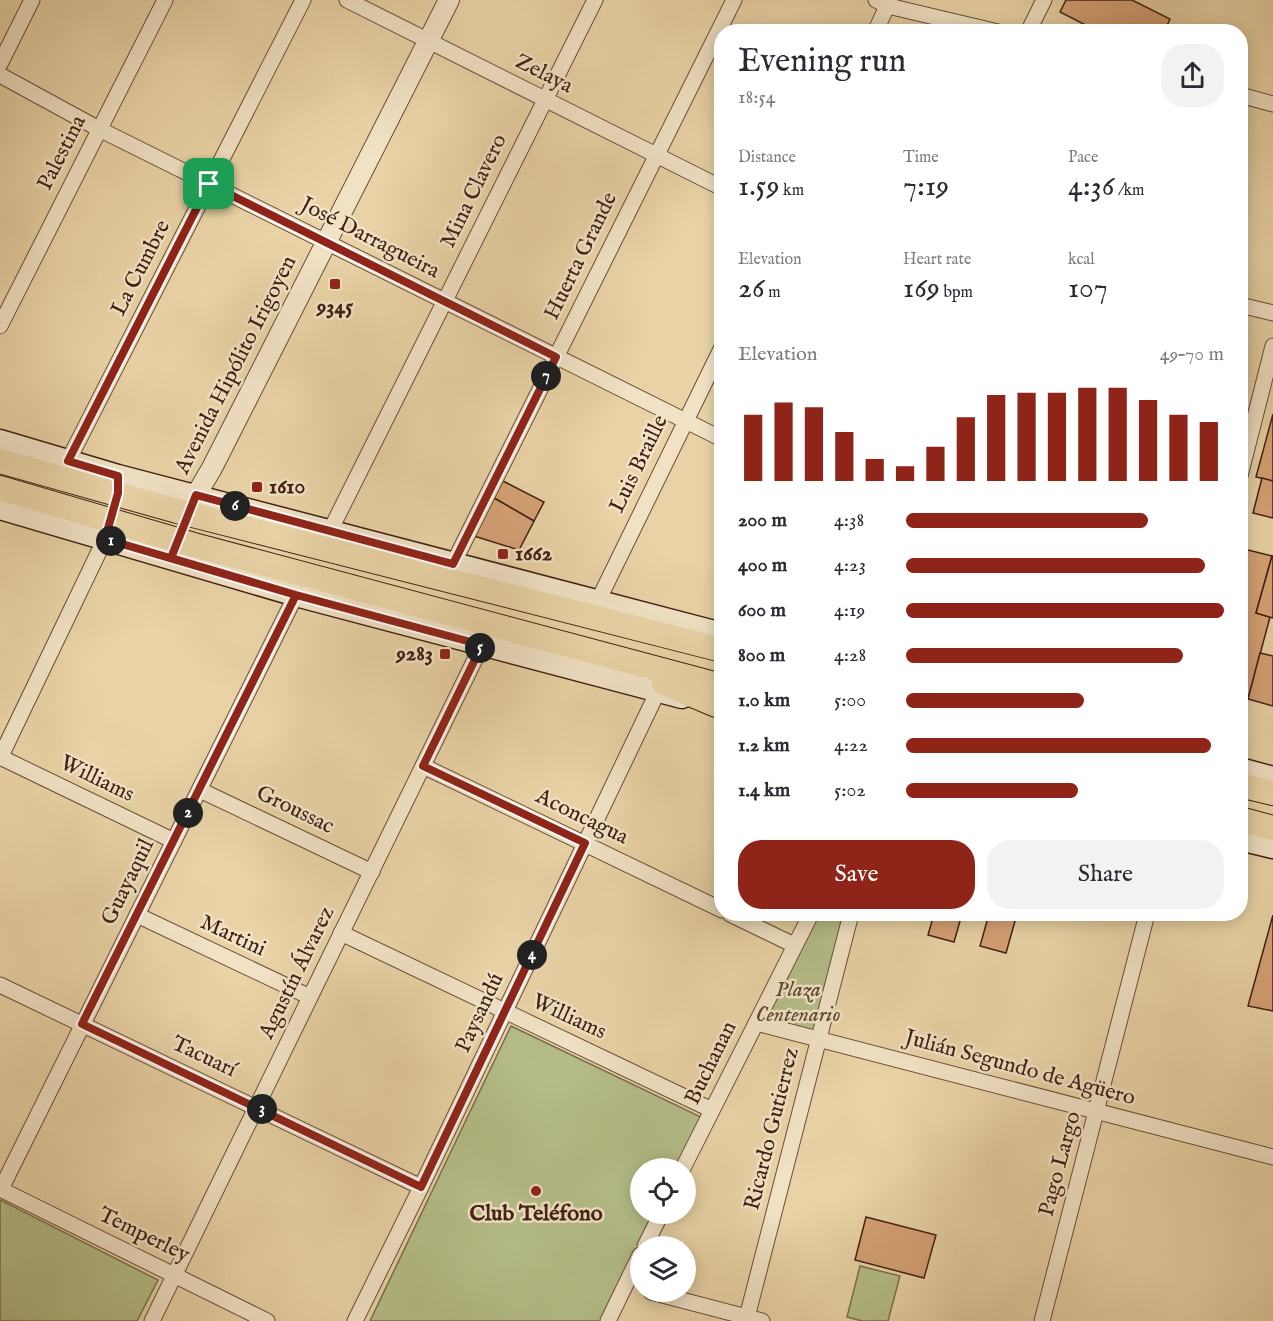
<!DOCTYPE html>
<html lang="en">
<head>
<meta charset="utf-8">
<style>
  body { margin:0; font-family:"IM FELL English",serif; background:#f2f2f3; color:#2b2b33; height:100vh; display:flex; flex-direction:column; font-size:22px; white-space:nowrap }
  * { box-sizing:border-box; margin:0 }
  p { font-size:20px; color:#7c7c81 }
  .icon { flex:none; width:33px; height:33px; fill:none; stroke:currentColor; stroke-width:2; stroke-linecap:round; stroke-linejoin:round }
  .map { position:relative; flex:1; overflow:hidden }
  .sheet { position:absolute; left:714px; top:24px; width:534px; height:897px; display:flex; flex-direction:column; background:#fff; border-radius:24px; box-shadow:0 3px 15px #0003 }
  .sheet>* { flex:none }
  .buttons { position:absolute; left:630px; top:1158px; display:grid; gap:12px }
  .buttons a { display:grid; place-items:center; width:66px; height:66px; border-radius:50%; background:#fff; box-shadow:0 3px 15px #0003; font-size:30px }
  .pin { position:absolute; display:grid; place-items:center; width:51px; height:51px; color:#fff; margin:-26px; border-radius:12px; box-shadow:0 3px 9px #0006 }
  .km { position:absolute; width:30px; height:30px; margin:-15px; border-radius:50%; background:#222; color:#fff; font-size:16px; line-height:30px; text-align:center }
  .round { display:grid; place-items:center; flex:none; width:63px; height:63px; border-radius:24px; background:#f2f2f3 }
  .overview { display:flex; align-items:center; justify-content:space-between; height:102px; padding:0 24px }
  h1 { font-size:33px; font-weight:600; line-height:45px }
  .stats { display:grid; grid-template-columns:repeat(3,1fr); gap:9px; height:102px; padding:6px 24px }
  .stats div { display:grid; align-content:center }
  .stats b { font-size:30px; font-weight:600 }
  .stats small { font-size:16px; font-weight:400 }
  .stats p { font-size:16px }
  .chart { height:168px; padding:12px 24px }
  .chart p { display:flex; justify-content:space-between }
  .chart svg { width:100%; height:108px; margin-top:6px; stroke:#8f2418; stroke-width:6 }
  .button { display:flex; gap:12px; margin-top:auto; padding:12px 24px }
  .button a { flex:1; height:69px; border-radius:24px; background:#8f2418; color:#fff; font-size:24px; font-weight:600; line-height:69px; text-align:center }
  .button a+a { background:#f2f2f3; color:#2b2b33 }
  ul { padding:0 24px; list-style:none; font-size:20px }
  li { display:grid; grid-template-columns:96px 72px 1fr; align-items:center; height:45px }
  li i { height:15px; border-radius:8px; background:#8f2418 }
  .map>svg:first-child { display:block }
</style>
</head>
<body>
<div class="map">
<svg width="1273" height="1321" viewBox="0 0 1273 1321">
  <rect width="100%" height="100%" fill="#e9d3a6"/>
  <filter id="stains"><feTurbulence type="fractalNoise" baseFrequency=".00333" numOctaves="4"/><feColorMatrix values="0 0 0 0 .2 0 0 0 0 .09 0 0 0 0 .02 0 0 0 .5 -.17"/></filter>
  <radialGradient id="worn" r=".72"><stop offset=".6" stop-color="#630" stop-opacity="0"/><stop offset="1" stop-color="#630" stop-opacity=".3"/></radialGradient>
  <g fill="#b4bd88" stroke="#7a6e4e" stroke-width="1.5">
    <path d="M819,914H844L815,1033L762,1020Z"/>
    <path d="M511,1026L703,1118L678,1168H640V1214H655L603,1321H370Z"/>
    <path d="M0,1200L158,1280L137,1321H0Z"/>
    <path d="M860,1266L900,1276L888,1321H862L847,1317Z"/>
  </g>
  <g fill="#d6a276" stroke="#402013" stroke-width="1.5">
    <path d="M1066,0H1132L1170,19L1164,32H1099L1060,12Z"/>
    <path d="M1273,414V481L1256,477Z"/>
    <path d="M1262,478L1273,481V518L1253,513Z"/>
    <path d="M503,481L544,502L534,521L494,498Z"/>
    <path d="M494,498L534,521L519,550L474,536Z"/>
    <path d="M1240,548L1272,556L1256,613L1270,617L1248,699L1240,697Z"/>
    <path d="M1272,556L1273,557V618L1256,613Z"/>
    <path d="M1260,653L1273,656V706L1248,699Z"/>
    <path d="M934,914H962L954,942L928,935Z"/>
    <path d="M989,914H1017L1006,953L980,946Z"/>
    <path d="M1273,915V1011L1248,1006Z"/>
    <path d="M866,1217L936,1235L924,1278L855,1260Z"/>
  </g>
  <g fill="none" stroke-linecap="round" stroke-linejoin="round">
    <g stroke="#6a4d38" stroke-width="17">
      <g id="minor">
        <path d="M347,0L722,188"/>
        <path d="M876,0L888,6L998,32"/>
        <path d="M875,32L890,0"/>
        <path d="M1028,32L1044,0"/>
        <path d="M0,64L32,0"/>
        <path d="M0,75L99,129L722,439"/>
        <path d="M1240,95L1273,104"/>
        <path d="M1240,305L1273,313"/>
        <path d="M0,326L165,0"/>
        <path d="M68,461L303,0"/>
        <path d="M1240,476L1273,346"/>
        <path d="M330,531L595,0"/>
        <path d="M453,564L734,0"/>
        <path d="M598,601L722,347"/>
        <path d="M0,757L174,841"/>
        <path d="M0,758L105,539"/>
        <path d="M423,766L722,910"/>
        <path d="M200,790L372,872"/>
        <path d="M730,914L794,945"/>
        <path d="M137,915L310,997"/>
        <path d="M341,933L712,1110"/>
        <path d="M0,985L421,1187"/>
        <path d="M756,1023L1273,1157"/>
        <path d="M683,1168L811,914"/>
        <path d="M0,1189L267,1321"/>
        <path d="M1,1189L296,595"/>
        <path d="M645,1246L661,1214"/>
        <path d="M651,1292L762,1321"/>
        <path d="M152,1321L482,645"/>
        <path d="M355,1321L421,1187L658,691"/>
        <path d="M608,1321L640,1255"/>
        <path d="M746,1321L851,914"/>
        <path d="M1042,1321L1147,914"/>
      </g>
    </g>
    <g stroke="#6a4d38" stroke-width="22">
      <path id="tertiary" d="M196,495L212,468L449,0"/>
    </g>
    <g stroke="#402013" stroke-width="25">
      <g id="secondary">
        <path d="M0,441L118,476L722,634"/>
        <path d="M0,508L296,595L682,697"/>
        <path d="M1240,769L1273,778"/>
        <path d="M1240,839L1273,847"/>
      </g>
    </g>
    <g stroke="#402013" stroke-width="26">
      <g id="primary">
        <path d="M0,461L177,511L722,650"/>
        <path d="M0,488L194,545L722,686"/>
        <path d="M664,683L716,705"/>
        <path d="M1240,785L1273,793"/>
        <path d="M1240,819L1273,828"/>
      </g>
    </g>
    <use href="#minor" stroke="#f1e2c5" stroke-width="15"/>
    <use href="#tertiary" stroke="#f1e2c5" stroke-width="20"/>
    <use href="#secondary" stroke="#f1e2c5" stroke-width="22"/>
    <use href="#primary" stroke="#e9d3a6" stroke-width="24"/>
  </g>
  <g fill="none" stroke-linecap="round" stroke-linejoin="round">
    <g stroke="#fff" stroke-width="12">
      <path id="route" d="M209,184L68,461L118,476V493L105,539L296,595L82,1024L421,1187L585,843L423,766L482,645L296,595L171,558L196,495L453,564L556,357L209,184"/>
    </g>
    <use href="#route" stroke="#8f2418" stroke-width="8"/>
  </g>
  <g fill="#8f2418" stroke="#f1e2c5" stroke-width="2">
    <rect x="329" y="278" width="12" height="12" rx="3"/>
    <rect x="251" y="481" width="12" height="12" rx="3"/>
    <rect x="497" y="548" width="12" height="12" rx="3"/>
    <rect x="439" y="648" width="12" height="12" rx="3"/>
    <circle cx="536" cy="1191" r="6"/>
  </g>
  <g text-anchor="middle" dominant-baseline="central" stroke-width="5" stroke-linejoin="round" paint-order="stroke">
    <g font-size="22" fill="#402013" stroke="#f1e2c5">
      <text transform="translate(544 74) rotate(27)">Zelaya</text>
      <text transform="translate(62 153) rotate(-63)">Palestina</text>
      <text transform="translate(474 191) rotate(-64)">Mina Clavero</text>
      <text transform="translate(370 238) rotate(27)">José Darragueira</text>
      <text transform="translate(581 256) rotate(-64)">Huerta Grande</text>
      <text transform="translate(141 268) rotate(-63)">La Cumbre</text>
      <text transform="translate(236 365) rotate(-63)">Avenida Hipólito Irigoyen</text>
      <text transform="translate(639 464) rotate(-64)">Luis Braille</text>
      <text transform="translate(97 779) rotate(26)">Williams</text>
      <text transform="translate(295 810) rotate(26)">Groussac</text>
      <text transform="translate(582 817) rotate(26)">Aconcagua</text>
      <text transform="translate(128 882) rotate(-64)">Guayaquil</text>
      <text transform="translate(233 936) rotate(25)">Martini</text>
      <text transform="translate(297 973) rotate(-64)">Agustín Álvarez</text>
      <text transform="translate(480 1013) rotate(-65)">Paysandú</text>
      <text transform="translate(569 1017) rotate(25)">Williams</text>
      <text transform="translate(204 1057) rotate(25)">Tacuarí</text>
      <text transform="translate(711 1063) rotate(-64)">Buchanan</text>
      <text transform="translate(1020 1068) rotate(15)">Julián Segundo de Agüero</text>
      <text transform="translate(772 1129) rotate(-76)">Ricardo Gutierrez</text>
      <text transform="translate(1060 1164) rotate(-75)">Pago Largo</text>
      <text transform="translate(144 1235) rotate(26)">Temperley</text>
    </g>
    <g font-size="22" font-weight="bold" fill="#402013" stroke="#f1e2c5">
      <text x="335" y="307">9345</text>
      <text x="269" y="487" text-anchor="start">1610</text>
      <text x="515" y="554" text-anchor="start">1662</text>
      <text x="433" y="654" text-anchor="end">9283</text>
      <text x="536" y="1214">Club Teléfono</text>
    </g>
    <g font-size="22" font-style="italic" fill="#5d4730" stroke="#f1e2c5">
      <text x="798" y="990">Plaza<tspan x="798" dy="25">Centenario</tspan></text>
    </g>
  </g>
  <rect width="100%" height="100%" filter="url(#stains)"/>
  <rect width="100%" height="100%" fill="url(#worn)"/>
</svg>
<div class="buttons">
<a><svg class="icon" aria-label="locate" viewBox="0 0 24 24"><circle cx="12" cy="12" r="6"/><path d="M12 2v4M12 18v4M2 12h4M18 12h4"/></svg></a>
<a><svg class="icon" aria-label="layers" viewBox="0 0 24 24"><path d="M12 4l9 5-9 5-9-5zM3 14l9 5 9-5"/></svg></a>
</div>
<div class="pin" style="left:209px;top:184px;background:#1e9e55"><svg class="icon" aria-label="arrive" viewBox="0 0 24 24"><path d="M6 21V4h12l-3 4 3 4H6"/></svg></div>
<b class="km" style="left:111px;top:541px">1</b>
<b class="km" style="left:188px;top:813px">2</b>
<b class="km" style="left:262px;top:1109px">3</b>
<b class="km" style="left:532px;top:955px">4</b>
<b class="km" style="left:480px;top:648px">5</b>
<b class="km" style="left:235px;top:506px">6</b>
<b class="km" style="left:546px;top:376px">7</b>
<section class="sheet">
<div class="overview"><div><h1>Evening run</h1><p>18:54</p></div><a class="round"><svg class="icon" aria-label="share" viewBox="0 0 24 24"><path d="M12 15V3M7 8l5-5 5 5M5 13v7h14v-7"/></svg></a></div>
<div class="stats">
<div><p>Distance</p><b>1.59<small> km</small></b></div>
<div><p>Time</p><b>7:19</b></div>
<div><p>Pace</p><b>4:36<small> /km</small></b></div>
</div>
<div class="stats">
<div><p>Elevation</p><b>26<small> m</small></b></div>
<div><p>Heart rate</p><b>169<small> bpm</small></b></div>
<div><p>kcal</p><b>107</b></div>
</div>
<div class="chart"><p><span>Elevation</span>49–70 m</p>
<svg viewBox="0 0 160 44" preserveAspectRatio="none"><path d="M5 44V17M15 44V12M25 44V14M35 44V24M45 44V35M55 44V38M65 44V30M75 44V18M85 44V9M95 44V8M105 44V8M115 44V6M125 44V6M135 44V11M145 44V17M155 44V20"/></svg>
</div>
<ul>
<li><b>200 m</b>4:38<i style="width:76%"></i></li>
<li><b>400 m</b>4:23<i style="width:94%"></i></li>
<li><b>600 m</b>4:19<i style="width:100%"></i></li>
<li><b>800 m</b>4:28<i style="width:87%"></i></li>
<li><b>1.0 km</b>5:00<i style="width:56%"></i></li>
<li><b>1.2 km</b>4:22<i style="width:96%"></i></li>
<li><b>1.4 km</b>5:02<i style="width:54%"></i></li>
</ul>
<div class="button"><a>Save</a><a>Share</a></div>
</section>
</div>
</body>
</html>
